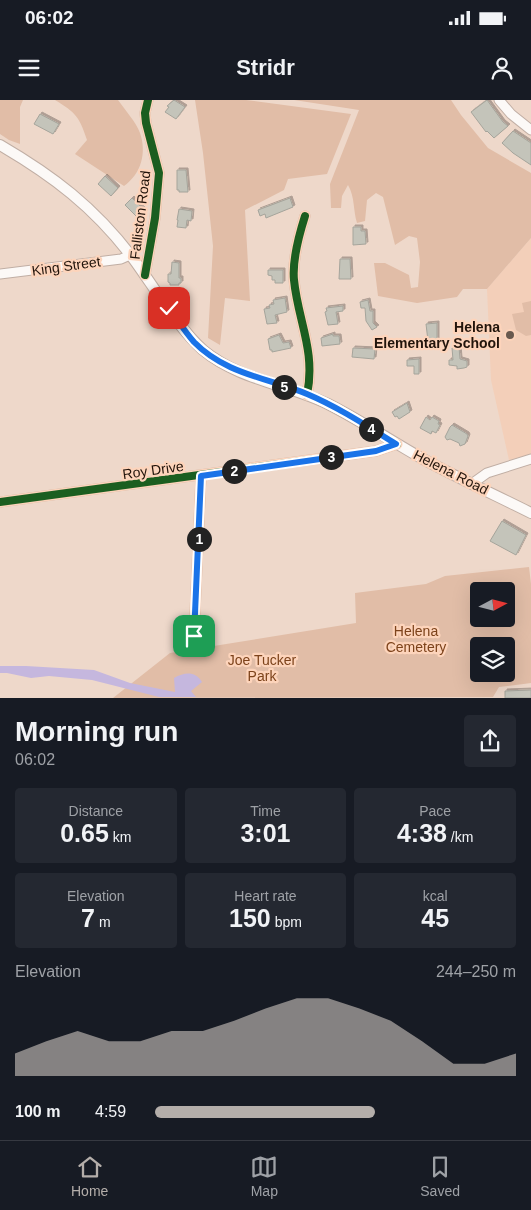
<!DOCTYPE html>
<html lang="en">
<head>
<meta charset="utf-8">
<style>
  body { margin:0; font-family:Helvetica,sans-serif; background:#242831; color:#f1f3f6; height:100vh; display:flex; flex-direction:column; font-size:19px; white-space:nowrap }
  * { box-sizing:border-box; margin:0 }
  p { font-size:16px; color:#9ea1a6 }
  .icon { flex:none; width:28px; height:28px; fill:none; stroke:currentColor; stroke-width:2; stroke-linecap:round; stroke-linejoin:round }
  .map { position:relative; height:598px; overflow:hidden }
  .panel { display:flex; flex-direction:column; background:#171b24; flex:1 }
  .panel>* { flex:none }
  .needle { width:32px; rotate:83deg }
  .controls { position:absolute; left:470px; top:482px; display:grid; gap:10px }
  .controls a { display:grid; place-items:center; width:45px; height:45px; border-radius:5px; background:#171b24; box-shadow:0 5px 20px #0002; font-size:25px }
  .pin { position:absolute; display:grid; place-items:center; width:42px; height:42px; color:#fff; margin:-21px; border-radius:10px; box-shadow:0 2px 8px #0006 }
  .km { position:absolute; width:25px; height:25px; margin:-12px; border-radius:50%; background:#222; color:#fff; font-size:14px; line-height:25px; text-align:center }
  .round { display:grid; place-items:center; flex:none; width:52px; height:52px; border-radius:5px; background:#242831 }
  .overview { display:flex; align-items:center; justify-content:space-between; height:85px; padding:0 15px }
  h1 { font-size:28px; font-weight:800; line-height:38px }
  .stats { display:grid; grid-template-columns:repeat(3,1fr); gap:8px; height:85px; padding:5px 15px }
  .stats div { display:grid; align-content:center; border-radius:5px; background:#242831; text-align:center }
  .stats b { font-size:25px; font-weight:800 }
  .stats small { font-size:14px; font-weight:400 }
  .stats p { font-size:14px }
  .chart { height:140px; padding:10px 15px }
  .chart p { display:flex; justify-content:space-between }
  .chart svg { width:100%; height:90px; margin-top:5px; fill:#b4aeaa; opacity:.7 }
  ul { padding:0 15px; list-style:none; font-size:16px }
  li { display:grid; grid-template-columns:80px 60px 1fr; align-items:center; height:38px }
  li i { height:12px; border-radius:6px; background:#b4aeaa }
  .status { display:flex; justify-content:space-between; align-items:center; height:35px; padding:0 25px; background:#171b24; direction:ltr }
  .status svg { height:14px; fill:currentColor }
  header { display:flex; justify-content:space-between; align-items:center; height:65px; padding:0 15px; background:#171b24; font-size:22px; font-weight:800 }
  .tabs { display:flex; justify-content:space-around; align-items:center; height:70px; border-top:1px solid #363941; background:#171b24; font-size:14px; color:#9ea1a6 }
  .tabs a { display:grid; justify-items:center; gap:2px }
  .tabs .on { color:#b4aeaa }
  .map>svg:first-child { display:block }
</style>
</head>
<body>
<div class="status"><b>06:02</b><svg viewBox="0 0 49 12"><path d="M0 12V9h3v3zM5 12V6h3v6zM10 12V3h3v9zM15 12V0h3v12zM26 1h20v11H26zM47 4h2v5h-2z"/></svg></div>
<header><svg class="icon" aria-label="menu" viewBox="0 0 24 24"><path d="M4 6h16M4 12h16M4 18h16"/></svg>Stridr<svg class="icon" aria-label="person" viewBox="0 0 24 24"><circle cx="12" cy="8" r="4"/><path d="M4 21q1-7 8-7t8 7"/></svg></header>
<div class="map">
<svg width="531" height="598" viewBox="0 0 531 598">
  <defs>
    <filter id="shadow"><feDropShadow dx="2" dy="-2" stdDeviation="0" flood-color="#0004"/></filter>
  </defs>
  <rect width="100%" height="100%" fill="#eed8ca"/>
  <path fill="#f3cfb9" d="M531,138V354L509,360L491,280L487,189Z"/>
  <g fill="#e1bda7" fill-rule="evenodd">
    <path d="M0,0H23L20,7V44L9,40L0,34Z"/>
    <path d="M55,0H118C125,10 136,22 140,33C147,53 141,74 124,86L75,54L87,40C79,16 76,13 55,0Z"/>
    <path d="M195,0H246L351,14L327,74L288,79L284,90L245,110L250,201L225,198L220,245L208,238L213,146L203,53Z"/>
    <path d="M294,0H451L461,15L488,48L531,73V138L487,189H463L457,197L417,203L378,196L374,163H385L409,175L411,188L418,187L420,162L417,138L409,136L395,145L383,97L376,93L367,100L365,121L357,123C353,110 355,97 348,85L342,96L341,108H331L330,84L359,10Z"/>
    <path d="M531,201V235L526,236L516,230L512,214L524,212L522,203Z"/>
    <path d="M529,467L531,484V583L499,587L493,597L113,598L170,553L356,523L355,493L426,484L445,476ZM479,491H506V519H479ZM479,546H506V574H479Z"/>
  </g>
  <path fill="#c5b7de" d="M0,566H26L94,570L130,583L175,592L174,578C185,572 195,571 202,582L191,591L196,597H159L92,580L49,576L31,578L7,573H0Z"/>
  <g fill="#c4c4ba" stroke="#a5a49b" filter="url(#shadow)">
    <path d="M174,0L185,7L176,19L165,12L169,7L167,6Z"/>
    <path d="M487,0L503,22L508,26L494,38L487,31L486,32L471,12Z"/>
    <path d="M40,14L59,24L53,34L34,24Z"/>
    <path d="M513,31L531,43V65L513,53L502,43Z"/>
    <path d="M177,70H186L188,92H179V90H177Z"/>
    <path d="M105,76L118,88L111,96L98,84Z"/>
    <path d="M132,98L146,112L139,119L125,105Z"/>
    <path d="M290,98L293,107L266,118L265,114L260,116L258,110Z"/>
    <path d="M179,109L192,111L191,121L187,120L186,128L177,127L178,120H177Z"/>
    <path d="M353,127H361V131H365L366,144L353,145Z"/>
    <path d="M340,159H350L351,179H339Z"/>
    <path d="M172,162L179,163V178H181V183H179V185H170V183L168,182V174H171Z"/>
    <path d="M268,170H283V183H275V180H272V176L268,175Z"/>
    <path d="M285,198L287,212L275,215L277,223L267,224L264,209L270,208L269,205L274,204L273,200Z"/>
    <path d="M368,200L370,211H373V223L377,227L372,230L366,221L365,208H361L360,202Z"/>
    <path d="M343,206V211L336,212L338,224L328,225L325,212L327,211L326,208Z"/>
    <path d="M437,223V240L428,241L426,224Z"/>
    <path d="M333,234V236H339L340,244L322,246L321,238Z"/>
    <path d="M279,235L283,243L289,242L291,248L272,252V250H270L268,239Z"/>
    <path d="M459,247L460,259L467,261V267L464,268L457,269V266L449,265V260H453L452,248Z"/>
    <path d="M353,248L375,249L374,259L352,257Z"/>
    <path d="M419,259V274H414V266H407V260Z"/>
    <path d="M407,303L410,312L399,319L397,316L395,317L392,312Z"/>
    <path d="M426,317L430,320L432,317L439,321L438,324L440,325L436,333L432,331L431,334L420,328Z"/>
    <path d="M452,325L467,334L468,336L465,344L460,346L459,343L450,339L447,340L445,337L450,327Z"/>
    <path d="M502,421L526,435L516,455L490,441Z"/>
    <path d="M531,590V598H505V591Z"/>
  </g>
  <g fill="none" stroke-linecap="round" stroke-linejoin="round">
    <g stroke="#c0aea4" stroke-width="11">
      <g id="minor">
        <path d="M499,0L511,14L531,30"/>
        <path d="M305,116C299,135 292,160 294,180C298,221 316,251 307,295"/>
        <path d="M0,174L121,159L130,155"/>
        <path d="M145,175L155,118L159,73L146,23L145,13L148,0"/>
        <path d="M473,383L487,373L531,359"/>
        <path d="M0,402L376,351L397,344"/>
        <path d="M194,536L201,376"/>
      </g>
    </g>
    <g stroke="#c0aea4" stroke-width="12">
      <path id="major" d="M0,45C53,76 94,107 132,157C153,185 177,227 203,250C239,280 287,284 328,304C360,320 391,341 423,359C458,378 495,395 531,413"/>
    </g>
    <use href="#minor" stroke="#fcf9f7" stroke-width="9"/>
    <use href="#major" stroke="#fcf9f7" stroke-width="10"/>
    <g stroke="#fdd4bb" stroke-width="11">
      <g id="cycleway">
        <path d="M305,116C299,135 292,160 294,180C298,221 316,251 307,295"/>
        <path d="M145,175L155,118L159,73L146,23L145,13L148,0"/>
        <path d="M0,402L376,351L397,344"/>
        <path d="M194,536L201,376"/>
      </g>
    </g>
    <use href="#cycleway" stroke="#1b5e20" stroke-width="8"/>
  </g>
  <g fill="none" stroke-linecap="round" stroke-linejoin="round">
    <g stroke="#fff" stroke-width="10">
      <path id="route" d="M169,208C177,219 185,232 194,242C225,274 268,278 307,294C338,307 367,326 396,344L376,351L201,376L194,536"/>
    </g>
    <use href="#route" stroke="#1a73e8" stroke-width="6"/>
  </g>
  <circle fill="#69594e" stroke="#fdd4bb" stroke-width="2" cx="510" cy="235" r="5"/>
  <g text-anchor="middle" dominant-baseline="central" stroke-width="4.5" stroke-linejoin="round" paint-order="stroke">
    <g font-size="14" fill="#22140b" stroke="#fdd4bb">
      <text transform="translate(140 115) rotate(-83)">Falliston Road</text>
      <text transform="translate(66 166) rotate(-8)">King Street</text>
      <text transform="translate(153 370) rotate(-8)">Roy Drive</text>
      <text transform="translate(451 372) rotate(27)">Helena Road</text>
    </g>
    <g font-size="14" font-weight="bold" fill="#22140b" stroke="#fdd4bb" text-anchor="end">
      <text x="500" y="227">Helena<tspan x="500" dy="16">Elementary School</tspan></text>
    </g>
    <g font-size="14" fill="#7d431b" stroke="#fdd4bb">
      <text x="416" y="531">Helena<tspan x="416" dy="16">Cemetery</tspan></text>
      <text x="262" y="560">Joe Tucker<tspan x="262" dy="16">Park</tspan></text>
    </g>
  </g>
</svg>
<div class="controls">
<a><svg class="needle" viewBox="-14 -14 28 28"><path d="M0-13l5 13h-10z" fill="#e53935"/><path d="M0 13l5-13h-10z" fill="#9ea1a6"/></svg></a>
<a><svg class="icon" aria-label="layers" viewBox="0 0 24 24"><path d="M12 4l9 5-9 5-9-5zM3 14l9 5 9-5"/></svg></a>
</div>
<div class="pin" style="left:194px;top:536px;background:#1e9e55"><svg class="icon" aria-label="arrive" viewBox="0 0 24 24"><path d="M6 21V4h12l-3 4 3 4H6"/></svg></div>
<div class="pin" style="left:169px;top:208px;background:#d93025"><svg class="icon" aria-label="check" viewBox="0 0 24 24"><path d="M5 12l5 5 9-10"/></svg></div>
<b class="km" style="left:199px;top:439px">1</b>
<b class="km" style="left:234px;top:371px">2</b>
<b class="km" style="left:331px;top:357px">3</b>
<b class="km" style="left:371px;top:329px">4</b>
<b class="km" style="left:284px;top:287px">5</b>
</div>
<section class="panel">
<div class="overview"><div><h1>Morning run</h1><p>06:02</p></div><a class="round"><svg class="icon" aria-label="share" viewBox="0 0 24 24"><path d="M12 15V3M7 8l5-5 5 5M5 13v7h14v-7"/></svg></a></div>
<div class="stats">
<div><p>Distance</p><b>0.65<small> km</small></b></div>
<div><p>Time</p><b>3:01</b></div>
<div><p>Pace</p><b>4:38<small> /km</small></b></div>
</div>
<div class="stats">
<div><p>Elevation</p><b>7<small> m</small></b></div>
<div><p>Heart rate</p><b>150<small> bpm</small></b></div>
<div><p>kcal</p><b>45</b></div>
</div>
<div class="chart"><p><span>Elevation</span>244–250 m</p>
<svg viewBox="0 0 160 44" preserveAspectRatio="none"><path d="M0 44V33L10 27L20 22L30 27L40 27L50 22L60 22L70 17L80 11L90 6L100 6L110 11L120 17L130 27L140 38L150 38L160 33V44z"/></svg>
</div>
<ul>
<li><b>100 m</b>4:59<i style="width:61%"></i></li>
</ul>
</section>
<nav class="tabs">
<a class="on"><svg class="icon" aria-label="home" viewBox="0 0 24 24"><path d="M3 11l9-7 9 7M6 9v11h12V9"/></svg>Home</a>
<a><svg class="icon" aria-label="map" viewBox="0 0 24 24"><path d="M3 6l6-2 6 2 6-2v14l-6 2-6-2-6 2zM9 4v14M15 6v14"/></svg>Map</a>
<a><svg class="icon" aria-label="saved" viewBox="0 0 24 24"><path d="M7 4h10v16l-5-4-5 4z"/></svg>Saved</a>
</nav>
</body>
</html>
